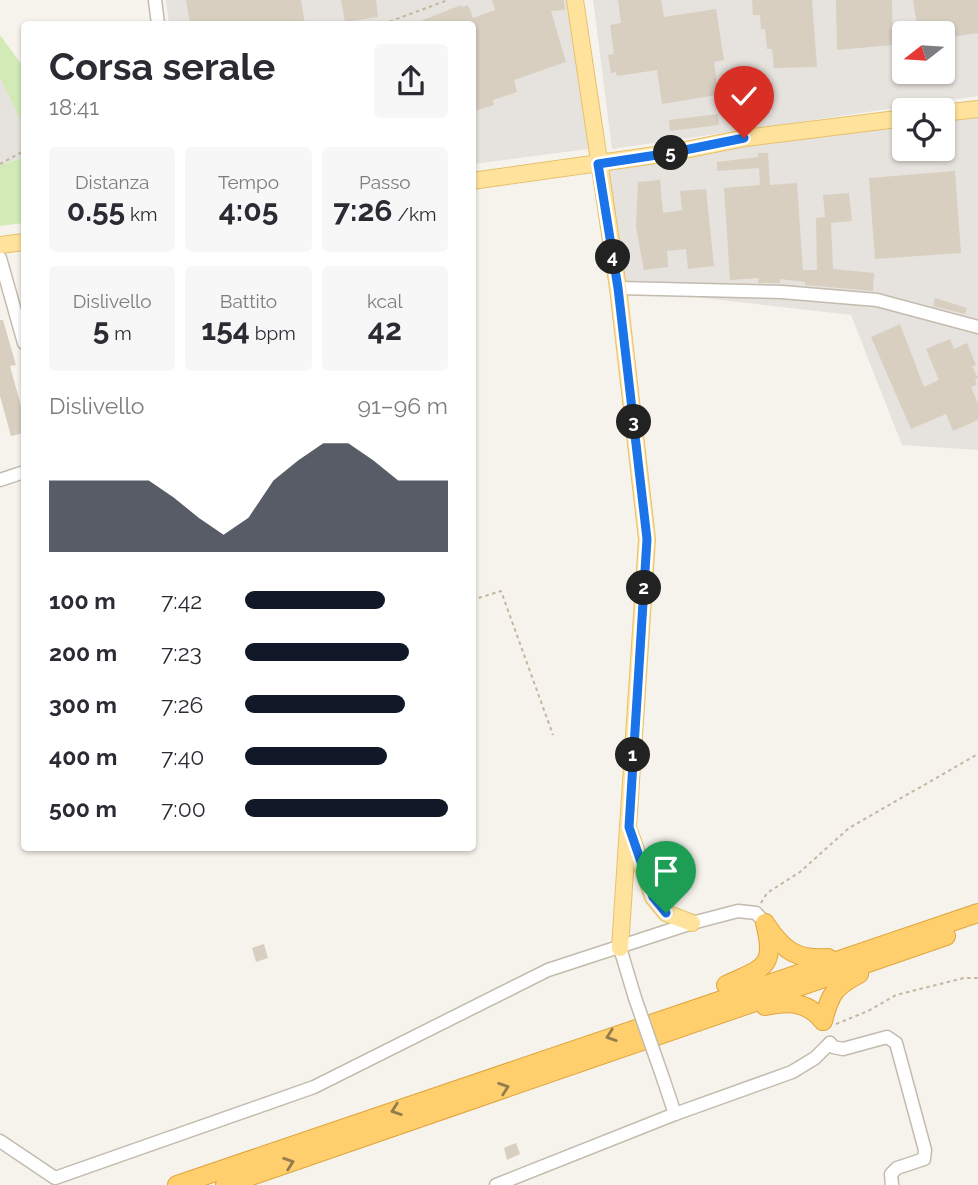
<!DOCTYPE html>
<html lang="it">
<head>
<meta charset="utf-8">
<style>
  body { margin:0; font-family:Raleway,sans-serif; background:#f7f7f7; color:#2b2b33; height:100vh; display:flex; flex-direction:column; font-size:26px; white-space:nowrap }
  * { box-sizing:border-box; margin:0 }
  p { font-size:23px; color:#7c7c81 }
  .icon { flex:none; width:38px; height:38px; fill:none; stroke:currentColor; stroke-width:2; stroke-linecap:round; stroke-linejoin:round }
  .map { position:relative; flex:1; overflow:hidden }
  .side { position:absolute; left:21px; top:21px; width:455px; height:830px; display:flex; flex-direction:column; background:#fff; border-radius:7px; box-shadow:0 2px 5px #0004 }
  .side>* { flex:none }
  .needle { width:46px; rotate:253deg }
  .tools { position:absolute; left:892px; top:21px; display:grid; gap:14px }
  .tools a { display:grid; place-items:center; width:63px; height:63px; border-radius:7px; background:#fff; box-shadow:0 2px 5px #0004; font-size:35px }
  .pin { position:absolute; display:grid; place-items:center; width:60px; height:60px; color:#fff; margin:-72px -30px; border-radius:50% 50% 50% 0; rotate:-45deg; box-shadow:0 0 7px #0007 }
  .pin .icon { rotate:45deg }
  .km { position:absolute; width:35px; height:35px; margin:-18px; border-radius:50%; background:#222; color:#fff; font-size:19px; line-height:35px; text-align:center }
  .round { display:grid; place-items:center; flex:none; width:74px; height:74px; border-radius:7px; background:#f7f7f7 }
  .head { display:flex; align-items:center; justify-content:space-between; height:119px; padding:0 28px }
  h1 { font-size:38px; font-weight:700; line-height:52px }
  .stats { display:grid; grid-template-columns:repeat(3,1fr); gap:10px; height:119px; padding:7px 28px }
  .stats div { display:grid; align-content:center; border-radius:7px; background:#f7f7f7; text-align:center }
  .stats b { font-size:30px; font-weight:700 }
  .stats small { font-size:19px; font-weight:400 }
  .stats p { font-size:19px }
  .chart { height:196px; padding:14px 28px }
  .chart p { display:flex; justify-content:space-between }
  .chart svg { width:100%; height:126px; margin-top:7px; fill:#111827; opacity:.7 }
  ul { padding:0 28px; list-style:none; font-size:23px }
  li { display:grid; grid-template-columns:112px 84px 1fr; align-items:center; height:52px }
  li i { height:18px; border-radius:9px; background:#111827 }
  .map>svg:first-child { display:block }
</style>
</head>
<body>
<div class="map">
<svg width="978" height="1185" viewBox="0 0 978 1185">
  <rect width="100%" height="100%" fill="#f6f3ec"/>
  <g fill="#e6e2dd" fill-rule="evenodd">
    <path d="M166,0H570L588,149L473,164L472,24H169Z"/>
    <path d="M593,0H978V96L612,149ZM905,33H943V72H905Z"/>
    <path d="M0,78L24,127V166L22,158L0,165Z"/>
    <path d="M978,112V450L902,445L851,315L618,288L598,164L905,122V149H943V116Z"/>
  </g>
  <g fill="#d2eab5">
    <path d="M0,35L24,68V127L0,78Z"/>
    <path d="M22,158L24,166V223L0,226V165Z"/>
  </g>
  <g fill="#d8cfc1">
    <path d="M186,0H301L305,24H190Z"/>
    <path d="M341,0H376L378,17L345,22Z"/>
    <path d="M492,0H564L565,10L551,11L566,62L514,80L517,92L493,100L494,105L472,112V24H413L461,5L462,7L468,5L473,18L495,10Z"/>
    <path d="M618,0H661L664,17L716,9L724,60L714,62L717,84L728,82L729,93L662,104L657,70L617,76L616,72L611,73L608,55L614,54L610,25L621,23Z"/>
    <path d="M752,0H812L817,67L774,68L772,49H767L765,29H761L760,15H753Z"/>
    <path d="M836,0H892L893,45L837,50Z"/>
    <path d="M913,0H978V33L943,38V33H918Z"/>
    <path d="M718,114L719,125L670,131L669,120Z"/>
    <path d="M758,153H768L770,185L797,183L803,270H817L816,218L825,217L823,195L849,193L852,221L831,223L833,269L874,273L873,291L805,285V282L780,279V283H758L759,278L730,280L724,188L760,185L759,168L717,171V162L758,157Z"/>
    <path d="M955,171L961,253L875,259L869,178Z"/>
    <path d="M660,180L663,213L682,210L680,191L706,189L714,266L688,269L686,249L667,251L668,267L644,270L636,227L638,182Z"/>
    <path d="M935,298L967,308L965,314L933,306Z"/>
    <path d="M0,320H3L16,365L10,366L24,417V433L11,436L0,396Z"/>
    <path d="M900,324L924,387L939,380L926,349L950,339L954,349L967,343L976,365L972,366L978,378L975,380L977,385L971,387L978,404V420L953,431L946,414L911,429L871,337Z"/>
    <path d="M264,944L268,958L256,962L252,948Z"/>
    <path d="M516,1143L520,1154L507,1160L504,1148Z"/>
  </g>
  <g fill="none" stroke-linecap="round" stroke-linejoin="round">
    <g stroke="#c2bbae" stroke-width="15">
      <g id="minor">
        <path d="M155,0L158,24"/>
        <path d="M0,258L24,343"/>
        <path d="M618,288L782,292L877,300L978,327"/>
        <path d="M0,480L24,472"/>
        <path d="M620,948L635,998"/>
        <path d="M830,1043L833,1047L843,1049L887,1037L896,1043L925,1150L924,1159L897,1168L891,1174L892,1185"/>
        <path d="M664,1081L675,1114"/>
        <path d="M0,1141L55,1178L314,1087L548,970L692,923L738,911L756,913L765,923"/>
        <path d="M496,1185L675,1114L792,1072L815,1058L830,1043"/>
      </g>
    </g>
    <g stroke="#e6c16a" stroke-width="18">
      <g id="major">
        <path d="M575,0L618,288L647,539L620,948"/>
        <path d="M943,113L978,109"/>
        <path d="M472,181L670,153L745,138L905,118"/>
        <path d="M0,245L24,242"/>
        <path d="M630,833L653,897L666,913L692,923"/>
      </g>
    </g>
    <g stroke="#e0a43c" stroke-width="20">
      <g id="highway">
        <path d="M767,926C784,951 797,960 828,958"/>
        <path d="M726,985C762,968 777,969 765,923"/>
        <path d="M765,1006C788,1001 807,1001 823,1021"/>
        <path d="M823,1021C830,994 834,987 859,974"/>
        <path d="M177,1185L978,913"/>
        <path d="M225,1185L946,936"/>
      </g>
    </g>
    <g stroke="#c4b79f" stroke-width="2" stroke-dasharray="3.5 3.5" stroke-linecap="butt">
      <path d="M383,24L448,0"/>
      <path d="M0,164L24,151"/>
      <path d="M472,600L501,591L553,735"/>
      <path d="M761,903L767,893L800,872L849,828L978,754"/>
      <path d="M836,1024L868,1011L896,995L964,978H978"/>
    </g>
    <use href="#minor" stroke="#fff" stroke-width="12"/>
    <use href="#major" stroke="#ffe39c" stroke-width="16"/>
    <use href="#highway" stroke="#ffcf6e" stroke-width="18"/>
    <g stroke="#c2bbae" stroke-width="15" stroke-linecap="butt">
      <path id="minor-bridge" d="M635,998L664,1081"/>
    </g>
    <use href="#minor-bridge" stroke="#fff" stroke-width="12"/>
  </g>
  <defs><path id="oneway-chevron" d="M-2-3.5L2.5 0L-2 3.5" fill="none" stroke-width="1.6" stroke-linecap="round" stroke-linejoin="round" transform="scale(1.75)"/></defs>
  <g stroke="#937c4e">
    <use href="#oneway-chevron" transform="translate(611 1036) rotate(161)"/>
    <use href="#oneway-chevron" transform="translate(504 1088) rotate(-19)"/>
    <use href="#oneway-chevron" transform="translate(396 1110) rotate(161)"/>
    <use href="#oneway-chevron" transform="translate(289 1163) rotate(-19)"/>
  </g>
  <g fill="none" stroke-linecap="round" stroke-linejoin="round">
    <g stroke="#fff" stroke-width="14">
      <path id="route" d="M666,913L653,897L629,827L647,539L618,288L598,164L670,153L744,138"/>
    </g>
    <use href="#route" stroke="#1a73e8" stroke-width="9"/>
  </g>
</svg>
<div class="tools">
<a><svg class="needle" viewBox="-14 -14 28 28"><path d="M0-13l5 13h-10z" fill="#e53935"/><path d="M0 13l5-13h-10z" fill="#7c7c81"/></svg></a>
<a><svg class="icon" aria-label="locate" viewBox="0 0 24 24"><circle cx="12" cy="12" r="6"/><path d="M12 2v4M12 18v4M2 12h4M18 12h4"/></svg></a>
</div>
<div class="pin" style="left:666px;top:913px;background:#1e9e55"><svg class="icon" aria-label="arrive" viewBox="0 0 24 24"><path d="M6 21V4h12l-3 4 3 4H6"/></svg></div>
<div class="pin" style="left:744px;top:138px;background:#d93025"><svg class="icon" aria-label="check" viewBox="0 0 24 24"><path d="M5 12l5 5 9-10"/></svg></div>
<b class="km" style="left:633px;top:755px">1</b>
<b class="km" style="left:644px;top:588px">2</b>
<b class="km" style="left:634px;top:422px">3</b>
<b class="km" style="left:613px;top:257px">4</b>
<b class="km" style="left:671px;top:153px">5</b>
<section class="side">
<div class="head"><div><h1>Corsa serale</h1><p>18:41</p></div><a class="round"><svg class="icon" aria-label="share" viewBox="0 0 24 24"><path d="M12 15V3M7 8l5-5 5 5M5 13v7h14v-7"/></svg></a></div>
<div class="stats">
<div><p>Distanza</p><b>0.55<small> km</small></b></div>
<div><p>Tempo</p><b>4:05</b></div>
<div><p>Passo</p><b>7:26<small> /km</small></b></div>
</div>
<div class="stats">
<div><p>Dislivello</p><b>5<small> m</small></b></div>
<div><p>Battito</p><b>154<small> bpm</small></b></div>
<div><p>kcal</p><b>42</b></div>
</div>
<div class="chart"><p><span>Dislivello</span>91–96 m</p>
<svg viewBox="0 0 160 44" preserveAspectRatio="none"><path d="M0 44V19L10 19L20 19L30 19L40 19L50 25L60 32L70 38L80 32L90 19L100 12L110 6L120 6L130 12L140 19L150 19L160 19V44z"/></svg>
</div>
<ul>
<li><b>100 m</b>7:42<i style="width:69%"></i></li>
<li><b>200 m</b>7:23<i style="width:81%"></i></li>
<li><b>300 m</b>7:26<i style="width:79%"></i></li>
<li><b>400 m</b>7:40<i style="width:70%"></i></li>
<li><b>500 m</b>7:00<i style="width:100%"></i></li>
</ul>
</section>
</div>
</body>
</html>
